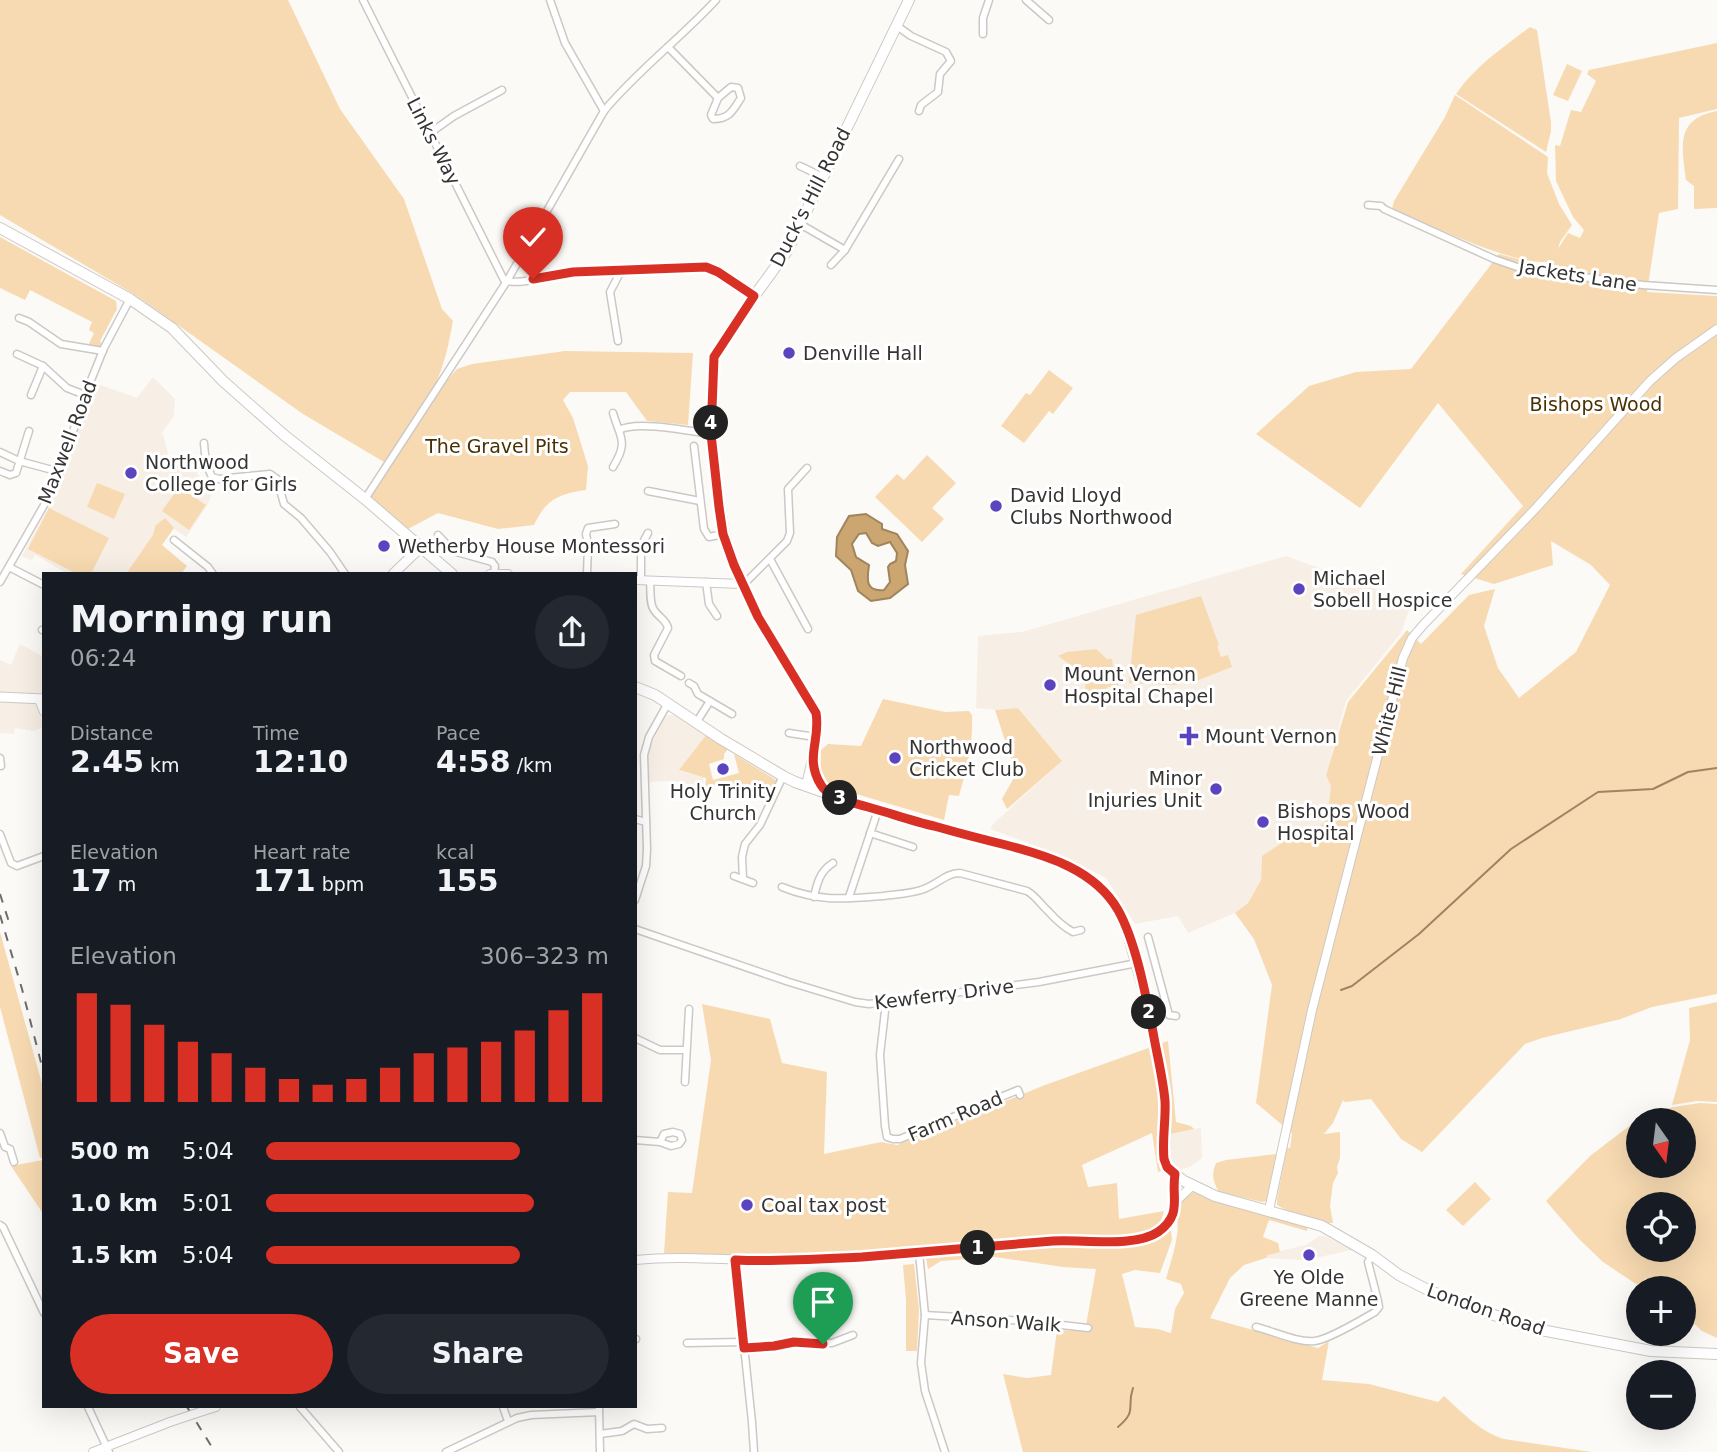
<!DOCTYPE html>
<html lang="en">
<head>
<meta charset="utf-8">
<style>
  body { margin:0; font-family:"DejaVu Sans",sans-serif; background:#242831; color:#f1f3f6; height:100vh; display:flex; flex-direction:column; font-size:26px; white-space:nowrap }
  * { box-sizing:border-box; margin:0 }
  p { font-size:23px; color:#9ea1a6 }
  .icon { flex:none; width:38px; height:38px; fill:none; stroke:currentColor; stroke-width:2; stroke-linecap:round; stroke-linejoin:round }
  .map { position:relative; flex:1; overflow:hidden }
  .sheet { position:absolute; left:42px; top:572px; width:595px; height:836px; display:flex; flex-direction:column; background:#171b24; border-radius:0px; box-shadow:0 7px 28px #0002 }
  .sheet>* { flex:none }
  .needle { width:46px; rotate:166deg }
  .tools { position:absolute; left:1626px; top:1108px; display:grid; gap:14px }
  .tools a { display:grid; place-items:center; width:70px; height:70px; border-radius:50%; background:#171b24; box-shadow:0 7px 28px #0002; font-size:35px }
  .pin { position:absolute; display:grid; place-items:center; width:60px; height:60px; color:#fff; margin:-72px -30px; border-radius:50% 50% 50% 0; rotate:-45deg; box-shadow:0 0 7px #0007 }
  .pin .icon { rotate:45deg }
  .km { position:absolute; width:35px; height:35px; margin:-18px; border-radius:50%; background:#222; color:#fff; font-size:19px; line-height:35px; text-align:center }
  .round { display:grid; place-items:center; flex:none; width:74px; height:74px; border-radius:37px; background:#242831 }
  .headline { display:flex; align-items:center; justify-content:space-between; height:119px; padding:0 28px }
  h1 { font-size:38px; font-weight:700; line-height:52px }
  .stats { display:grid; grid-template-columns:repeat(3,1fr); gap:10px; height:119px; padding:7px 28px }
  .stats div { display:grid; align-content:center }
  .stats b { font-size:30px; font-weight:700 }
  .stats small { font-size:19px; font-weight:400 }
  .stats p { font-size:19px }
  .chart { height:196px; padding:14px 28px }
  .chart p { display:flex; justify-content:space-between }
  .chart svg { width:100%; height:126px; margin-top:7px; stroke:#d93025; stroke-width:6 }
  .action { display:flex; gap:14px; margin-top:auto; padding:14px 28px }
  .action a { flex:1; height:80px; border-radius:42px; background:#d93025; color:#fff; font-size:28px; font-weight:700; line-height:80px; text-align:center }
  .action a+a { background:#242831; color:#f1f3f6 }
  ul { padding:0 28px; list-style:none; font-size:23px }
  li { display:grid; grid-template-columns:112px 84px 1fr; align-items:center; height:52px }
  li i { height:18px; border-radius:9px; background:#d93025 }
  .map>svg:first-child { display:block }
</style>
</head>
<body>
<div class="map">
<svg width="1717" height="1452" viewBox="0 0 1717 1452">
  <rect width="100%" height="100%" fill="#fcfaf6"/>
  <g fill="#f7efe5">
    <path d="M153,377L175,399L174,416L161,434H163L168,453L166,459L195,470L212,494L208,504L186,537L170,526L164,519L154,527L151,550L137,574H68L35,555L32,561L22,556L56,494L95,383L137,398Z"/>
    <path d="M1286,556L1412,602L1401,633L1346,701L1326,775L1331,786L1327,819L1320,826L1298,832L1262,856L1261,880L1248,903L1235,913L1188,933L1178,916L1135,924L1106,878L1061,855L990,829L993,824L1062,761L1018,708L995,710L976,708L978,636L1022,632Z"/>
    <path d="M20,644L44,657V702L36,705L44,727L33,731L15,728L14,734L0,733V660L11,665Z"/>
    <path d="M668,715H673L686,721L707,734L680,771L704,777L702,787L672,781L649,782L648,759L649,750L663,721Z"/>
    <path d="M1201,1128L1202,1158L1190,1167L1178,1170L1170,1157L1168,1148L1170,1132Z"/>
    <path d="M1319,1236H1325L1352,1250L1306,1260L1266,1258L1268,1255L1272,1253L1306,1245Z"/>
  </g>
  <g fill="#f7dab1" fill-rule="evenodd">
    <path d="M0,0H288L340,109L404,199L442,309L453,321C450,335 448,350 443,364C432,401 406,431 384,462L303,414L137,296L0,215Z"/>
    <path d="M1530,27L1537,30L1551,122V131L1546,152L1456,94C1475,66 1504,47 1530,27Z"/>
    <path d="M1717,43V109L1679,118L1678,209L1659,213L1647,292L1717,296V994L1652,1007L1621,1019L1542,1038L1525,1044L1422,1152L1401,1139L1371,1099L1345,1102L1343,1100L1333,1123L1324,1134L1340,1132V1158L1337,1167L1338,1173L1333,1183L1330,1206L1333,1223H1328L1286,1210L1277,1205V1199L1287,1148H1290L1292,1133L1256,1103L1272,985L1254,939L1235,913L1248,903L1261,880L1262,856L1298,832L1320,826L1327,819L1331,786L1326,775L1348,702L1407,630L1421,644L1469,595L1495,589L1484,626L1498,668L1519,698L1576,652L1610,585L1591,565L1551,541L1553,565L1494,584L1461,574L1523,506L1438,403L1360,508L1256,434L1309,386L1356,372L1411,369L1499,254L1541,265L1546,264L1551,261C1520,269 1426,223 1392,209L1394,201L1445,117L1455,95L1548,157L1547,173L1559,204L1572,225L1560,242L1558,249L1568,233L1580,238L1584,230L1573,217L1556,181L1555,145L1560,146L1571,110L1581,112L1596,81L1587,74L1589,70Z"/>
    <path d="M1567,64L1582,71L1568,101L1553,95Z"/>
    <path d="M1717,111V208L1694,209V186L1686,180C1682,146 1675,119 1717,111Z"/>
    <path d="M0,237L116,301L117,309L100,341L104,348H87L94,333L89,330L92,322L30,290L25,300L0,288Z"/>
    <path d="M565,351L693,353L688,425L647,421L626,392H570L563,400L573,418L588,466L586,490C559,494 546,499 534,525L498,529L438,513L408,529L370,502L369,495L434,401V396L457,369L472,364Z"/>
    <path d="M1049,370L1073,388L1053,414L1049,411L1024,443L1001,426L1026,393L1030,395Z"/>
    <path d="M927,455L956,483L932,508L944,519L922,542L875,497L897,474L904,480Z"/>
    <path d="M97,483L125,494L114,519L87,507Z"/>
    <path d="M179,487L206,505L189,530L162,511Z"/>
    <path d="M49,508L109,538L91,574H77L28,549Z"/>
    <path d="M165,518L174,528L162,545L187,566L181,574H126L153,535L155,526Z"/>
    <path d="M1201,596L1219,645L1217,646L1221,657L1228,655L1232,667L1191,683L1186,682L1175,685L1129,683L1136,615Z"/>
    <path d="M1096,649L1107,659H1112L1114,672L1119,671L1118,687H1108L1101,694L1086,693L1085,684L1080,681L1075,668L1058,656L1067,652Z"/>
    <path d="M883,699L945,712L969,711L972,715C973,748 967,766 959,796L949,795L944,820L836,788C818,779 820,767 821,750L828,744L861,746Z"/>
    <path d="M1018,708L1062,761L1007,809L1002,799L1016,774L995,710Z"/>
    <path d="M707,734L728,749L724,754V759L709,764L713,780L739,773L734,754L776,780L768,797L722,783L705,787L706,778L679,770Z"/>
    <path d="M0,932L44,1091V1157L40,1158L0,1007Z"/>
    <path d="M1717,1002V1102L1697,1101L1672,1105L1690,1040L1689,1008Z"/>
    <path d="M702,1004L770,1019L782,1063L827,1072L824,1154L881,1142L897,1145L1045,1085L1168,1041L1176,1122L1191,1126L1194,1129L1160,1136L1164,1170L1158,1172L1152,1133L1082,1165L1088,1187L1117,1183L1119,1219L1164,1211L1159,1227L1149,1233L1131,1237L1048,1238L927,1248L758,1258L737,1255L664,1253L668,1192L692,1193L711,1060Z"/>
    <path d="M1700,1103L1717,1104V1338L1702,1331L1684,1314V1288H1657L1646,1278L1639,1286L1603,1262L1578,1238L1546,1201L1590,1156L1641,1117L1673,1107ZM1638,1120H1684V1166H1638ZM1684,1204V1250H1638V1204Z"/>
    <path d="M1277,1154L1269,1198L1266,1201L1262,1202L1219,1192C1213,1182 1211,1174 1216,1163L1226,1160Z"/>
    <path d="M43,1160L44,1161V1215L11,1166Z"/>
    <path d="M1475,1182L1491,1199L1463,1226L1446,1210Z"/>
    <path d="M1194,1192L1307,1224V1231L1269,1220L1263,1237L1278,1243L1280,1252L1268,1255L1266,1258L1244,1265L1230,1278L1210,1318L1318,1348L1329,1341L1322,1380L1369,1384L1438,1402L1444,1396C1462,1412 1480,1432 1504,1439L1592,1452H1023L1003,1374L1027,1378L1051,1375L1057,1330L1085,1331L1096,1269L1063,1267L995,1257L941,1261L928,1269L926,1258C964,1253 1001,1248 1039,1246C1073,1244 1108,1249 1142,1243C1153,1241 1160,1232 1171,1231L1172,1240L1160,1273L1135,1270L1122,1274L1135,1327L1158,1329L1171,1333L1175,1309L1184,1293L1181,1284L1166,1279C1170,1264 1175,1250 1177,1235C1179,1226 1176,1215 1178,1207C1180,1199 1188,1195 1194,1192Z"/>
    <path d="M914,1264L919,1309L917,1351H906V1300L903,1265Z"/>
  </g>
  <path fill="#cca670" stroke="#9f845e" stroke-width="2" fill-rule="evenodd" d="M866,514L882,524V529L897,534L908,551L905,565L908,584L890,598L871,601L858,591L851,570L836,556L837,537L849,516ZM866,533L872,543L878,546L890,542L897,553L896,561L890,564L888,567L890,582L884,590C865,592 867,579 869,565L856,557L852,544L859,534Z"/>
  <g fill="none" stroke-linecap="round" stroke-linejoin="round">
    <g stroke="#9f845e" stroke-width="2">
      <path d="M1341,990L1352,986L1419,934L1511,849L1598,792L1653,789L1688,772L1717,768"/>
      <path d="M1118,1427C1138,1410 1126,1408 1133,1388"/>
    </g>
    <g stroke="#ccc9c5" stroke-width="9">
      <g id="minor">
        <path d="M363,0L504,280L507,281"/>
        <path d="M550,0L565,43L604,111"/>
        <path d="M1026,0L1049,20"/>
        <path d="M897,26L911,36L946,52L951,61L940,74L938,92L921,105L919,111"/>
        <path d="M983,34V18L989,0"/>
        <path d="M668,47L718,98L711,115L713,119C730,119 733,110 741,98L738,88L731,87L718,98"/>
        <path d="M430,133L454,116L502,90"/>
        <path d="M800,166L823,177"/>
        <path d="M1368,205L1381,206L1384,209L1494,259L1523,269L1643,285L1717,290"/>
        <path d="M800,224L845,250"/>
        <path d="M831,265L845,250L899,159"/>
        <path d="M507,281C525,285 556,273 576,272C619,268 662,269 706,267L718,272L754,296"/>
        <path d="M19,318L29,322L61,344L103,351"/>
        <path d="M618,341L610,292L622,269"/>
        <path d="M17,354L43,366L67,388L85,395"/>
        <path d="M31,395L43,366"/>
        <path d="M613,413C620,438 629,441 613,467"/>
        <path d="M619,430C636,420 690,431 711,434"/>
        <path d="M204,443C205,456 206,466 212,477L219,479L270,474L277,479L284,504L301,518L330,552L345,574"/>
        <path d="M694,446L704,529L709,537L724,534"/>
        <path d="M0,452L19,461L60,472"/>
        <path d="M0,471L10,475L16,473L29,431"/>
        <path d="M648,491L700,501"/>
        <path d="M365,499L507,281L604,111C637,71 680,39 716,0"/>
        <path d="M438,535L453,551L492,562L495,566L494,573"/>
        <path d="M174,540L208,567L213,574"/>
        <path d="M770,559L808,629"/>
        <path d="M9,567L44,585"/>
        <path d="M587,574L588,545L586,534L588,528L615,524"/>
        <path d="M641,580V546L648,533"/>
        <path d="M650,581C651,590 649,603 654,610C659,618 666,619 668,628L654,655L655,661L681,676"/>
        <path d="M0,582L55,486L85,395L104,348L130,299"/>
        <path d="M706,582L709,604L717,616"/>
        <path d="M742,584L747,581L787,541L790,533L788,489L807,468"/>
        <path d="M42,630L44,629"/>
        <path d="M689,683L694,686L698,694L732,714"/>
        <path d="M696,723L710,701"/>
        <path d="M789,733L815,737"/>
        <path d="M0,758L1,766"/>
        <path d="M635,819L646,822"/>
        <path d="M870,833L913,847"/>
        <path d="M0,834L11,863L17,866L44,856"/>
        <path d="M734,876L753,883"/>
        <path d="M743,879L742,857L745,844L760,825L783,776"/>
        <path d="M782,887C819,902 846,899 883,896C896,894 909,894 921,890C936,886 945,873 960,873L1027,891C1036,896 1041,905 1049,912C1056,920 1064,927 1073,932L1081,930"/>
        <path d="M814,897C817,883 820,871 833,863"/>
        <path d="M849,897L878,810"/>
        <path d="M635,900L646,866L647,849L644,755L649,737L668,703"/>
        <path d="M635,929L789,982L855,1002L869,1004L1039,982L1137,963"/>
        <path d="M1148,937L1169,1015L1176,1016"/>
        <path d="M886,1002L880,1055L885,1126L887,1137L893,1139H900L1018,1090L1020,1095"/>
        <path d="M635,1038L660,1050H686"/>
        <path d="M685,1082L689,1009"/>
        <path d="M0,1133L5,1147L10,1149L14,1162"/>
        <path d="M635,1140L660,1142L671,1146L679,1144L682,1140L680,1134L673,1132L664,1134L660,1142"/>
        <path d="M0,1225L3,1227L44,1313"/>
        <path d="M919,1253L925,1315L921,1363L925,1391L945,1452"/>
        <path d="M735,1260L752,1422L754,1452"/>
        <path d="M925,1315L1026,1321L1088,1328"/>
        <path d="M1256,1327C1273,1331 1298,1343 1315,1341C1330,1339 1361,1320 1375,1312L1379,1307L1378,1301L1368,1262L1372,1255"/>
        <path d="M635,1339H636"/>
        <path d="M687,1343L743,1342"/>
        <path d="M744,1348L774,1346L794,1342L832,1343L853,1335"/>
        <path d="M88,1407L109,1452"/>
        <path d="M300,1407L339,1452"/>
        <path d="M503,1407L508,1421"/>
        <path d="M599,1407L600,1452"/>
        <path d="M600,1434L622,1431L634,1424L647,1429L662,1428"/>
        <path d="M446,1452L517,1418L531,1415L599,1412"/>
      </g>
    </g>
    <g stroke="#ccc9c5" stroke-width="10">
      <g id="tertiary">
        <path d="M490,574H508"/>
        <path d="M635,580L742,584"/>
        <path d="M39,699L44,712"/>
        <path d="M1176,1201L1192,1186"/>
        <path d="M1269,1210L1312,1010L1403,658L1412,638L1424,624L1537,507L1650,381L1676,358L1717,329"/>
        <path d="M635,1260C691,1254 749,1263 805,1260C854,1258 904,1254 953,1250C988,1247 1024,1242 1059,1241C1085,1240 1137,1247 1158,1232C1183,1214 1171,1198 1175,1174"/>
        <path d="M203,1411L216,1407"/>
        <path d="M93,1452L170,1422"/>
      </g>
    </g>
    <g stroke="#ccc9c5" stroke-width="11">
      <g id="secondary">
        <path d="M393,574L420,548"/>
        <path d="M0,697L44,699"/>
      </g>
    </g>
    <g stroke="#ccc9c5" stroke-width="12">
      <g id="primary">
        <path d="M0,228L130,299L172,328L223,381L284,435L365,499L452,574"/>
        <path d="M635,687L655,695L721,739L783,776L795,782L852,802L934,826L1032,852L1053,859L1081,873L1095,883L1107,894L1117,908L1125,923L1147,1002L1163,1081L1165,1102L1164,1159L1169,1170L1184,1181L1215,1196L1322,1226L1372,1255L1399,1275L1428,1290L1470,1307L1536,1329L1651,1351L1717,1354"/>
        <path d="M807,785C812,764 820,734 816,713L758,617L734,565L724,534L716,483L711,434L714,357L742,313L787,251L909,0"/>
      </g>
    </g>
    <use href="#minor" stroke="#fff" stroke-width="6"/>
    <use href="#tertiary" stroke="#fff" stroke-width="8"/>
    <use href="#secondary" stroke="#fff" stroke-width="9"/>
    <use href="#primary" stroke="#fff" stroke-width="10"/>
    <g stroke="#6e6d6b" stroke-width="2" stroke-dasharray="9 9" stroke-linecap="butt">
      <path d="M0,894L9,922"/>
      <path d="M0,915L22,989L44,1074"/>
      <path d="M187,1407L215,1452"/>
    </g>
    <g stroke="#ccc9c5" stroke-width="10" stroke-linecap="butt">
      <path id="tertiary-bridge" d="M170,1422L203,1411"/>
    </g>
    <use href="#tertiary-bridge" stroke="#fff" stroke-width="8"/>
  </g>
  <g fill="none" stroke-linecap="round" stroke-linejoin="round">
    <g stroke="#fff" stroke-width="14">
      <path id="route" d="M533,279L573,272L706,267L718,272L754,296L714,357L711,434L719,507L723,534L734,565L758,617L816,713C821,740 804,758 821,785C829,799 852,802 868,807C890,813 912,821 934,826C958,833 982,839 1006,845C1048,856 1095,870 1118,910C1136,942 1146,996 1153,1032C1157,1055 1163,1078 1165,1101C1166,1120 1162,1140 1164,1159L1167,1167L1175,1174C1171,1198 1183,1214 1158,1232C1135,1248 1081,1239 1053,1241C989,1246 926,1252 862,1257C820,1259 778,1262 735,1260L744,1348L774,1346L794,1342L823,1344"/>
    </g>
    <use href="#route" stroke="#d93025" stroke-width="9"/>
  </g>
  <g fill="#5b44bd" stroke="#fff" stroke-width="2.5">
    <circle cx="789" cy="353" r="7"/>
    <circle cx="131" cy="473" r="7"/>
    <circle cx="996" cy="506" r="7"/>
    <circle cx="384" cy="546" r="7"/>
    <circle cx="1299" cy="589" r="7"/>
    <circle cx="1050" cy="685" r="7"/>
    <path d="M1185.5 725.5h7v7h7v7h-7v7h-7v-7h-7v-7h7z"/>
    <circle cx="895" cy="758" r="7"/>
    <circle cx="723" cy="769" r="7"/>
    <circle cx="1216" cy="789" r="7"/>
    <circle cx="1263" cy="822" r="7"/>
    <circle cx="747" cy="1205" r="7"/>
    <circle cx="1309" cy="1255" r="7"/>
  </g>
  <g text-anchor="middle" dominant-baseline="central" stroke-width="6" stroke-linejoin="round" paint-order="stroke">
    <g font-size="19" fill="#353433" stroke="#fff">
      <text transform="translate(434 141) rotate(63)">Links Way</text>
      <text transform="translate(810 197) rotate(-63)">Duck's Hill Road</text>
      <text transform="translate(1578 275) rotate(9)">Jackets Lane</text>
      <text transform="translate(67 442) rotate(-69)">Maxwell Road</text>
      <text transform="translate(1389 711) rotate(-76)">White Hill</text>
      <text transform="translate(944 994) rotate(-7)">Kewferry Drive</text>
      <text transform="translate(955 1116) rotate(-23)">Farm Road</text>
      <text transform="translate(1486 1309) rotate(19)">London Road</text>
      <text transform="translate(1006 1321) rotate(4)">Anson Walk</text>
    </g>
    <g font-size="19" fill="#353433" stroke="#fff" text-anchor="start">
      <text x="803" y="353">Denville Hall</text>
      <text x="145" y="462">Northwood<tspan x="145" dy="22">College for Girls</tspan></text>
      <text x="1010" y="495">David Lloyd<tspan x="1010" dy="22">Clubs Northwood</tspan></text>
      <text x="398" y="546">Wetherby House Montessori</text>
      <text x="1313" y="578">Michael<tspan x="1313" dy="22">Sobell Hospice</tspan></text>
      <text x="1064" y="674">Mount Vernon<tspan x="1064" dy="22">Hospital Chapel</tspan></text>
      <text x="1205" y="736">Mount Vernon</text>
      <text x="909" y="747">Northwood<tspan x="909" dy="22">Cricket Club</tspan></text>
      <text x="1202" y="778" text-anchor="end">Minor<tspan x="1202" dy="22">Injuries Unit</tspan></text>
      <text x="723" y="791" text-anchor="middle">Holy Trinity<tspan x="723" dy="22">Church</tspan></text>
      <text x="1277" y="811">Bishops Wood<tspan x="1277" dy="22">Hospital</tspan></text>
      <text x="761" y="1205">Coal tax post</text>
      <text x="1309" y="1277" text-anchor="middle">Ye Olde<tspan x="1309" dy="22">Greene Manne</tspan></text>
    </g>
    <g font-size="19" fill="#4a3102" stroke="#fff">
      <text x="1596" y="404">Bishops Wood</text>
      <text x="497" y="446">The Gravel Pits</text>
    </g>
  </g>
</svg>
<div class="tools">
<a><svg class="needle" viewBox="-14 -14 28 28"><path d="M0-13l5 13h-10z" fill="#e53935"/><path d="M0 13l5-13h-10z" fill="#9ea1a6"/></svg></a>
<a><svg class="icon" aria-label="locate" viewBox="0 0 24 24"><circle cx="12" cy="12" r="6"/><path d="M12 2v4M12 18v4M2 12h4M18 12h4"/></svg></a>
<a>+</a>
<a>−</a>
</div>
<div class="pin" style="left:823px;top:1344px;background:#1e9e55"><svg class="icon" aria-label="arrive" viewBox="0 0 24 24"><path d="M6 21V4h12l-3 4 3 4H6"/></svg></div>
<div class="pin" style="left:533px;top:279px;background:#d93025"><svg class="icon" aria-label="check" viewBox="0 0 24 24"><path d="M5 12l5 5 9-10"/></svg></div>
<b class="km" style="left:978px;top:1248px">1</b>
<b class="km" style="left:1149px;top:1012px">2</b>
<b class="km" style="left:840px;top:798px">3</b>
<b class="km" style="left:711px;top:423px">4</b>
<section class="sheet">
<div class="headline"><div><h1>Morning run</h1><p>06:24</p></div><a class="round"><svg class="icon" aria-label="share" viewBox="0 0 24 24"><path d="M12 15V3M7 8l5-5 5 5M5 13v7h14v-7"/></svg></a></div>
<div class="stats">
<div><p>Distance</p><b>2.45<small> km</small></b></div>
<div><p>Time</p><b>12:10</b></div>
<div><p>Pace</p><b>4:58<small> /km</small></b></div>
</div>
<div class="stats">
<div><p>Elevation</p><b>17<small> m</small></b></div>
<div><p>Heart rate</p><b>171<small> bpm</small></b></div>
<div><p>kcal</p><b>155</b></div>
</div>
<div class="chart"><p><span>Elevation</span>306–323 m</p>
<svg viewBox="0 0 160 44" preserveAspectRatio="none"><path d="M5 44V6M15 44V10M25 44V17M35 44V23M45 44V27M55 44V32M65 44V36M75 44V38M85 44V36M95 44V32M105 44V27M115 44V25M125 44V23M135 44V19M145 44V12M155 44V6"/></svg>
</div>
<ul>
<li><b>500 m</b>5:04<i style="width:74%"></i></li>
<li><b>1.0 km</b>5:01<i style="width:78%"></i></li>
<li><b>1.5 km</b>5:04<i style="width:74%"></i></li>
</ul>
<div class="action"><a>Save</a><a>Share</a></div>
</section>
</div>
</body>
</html>
